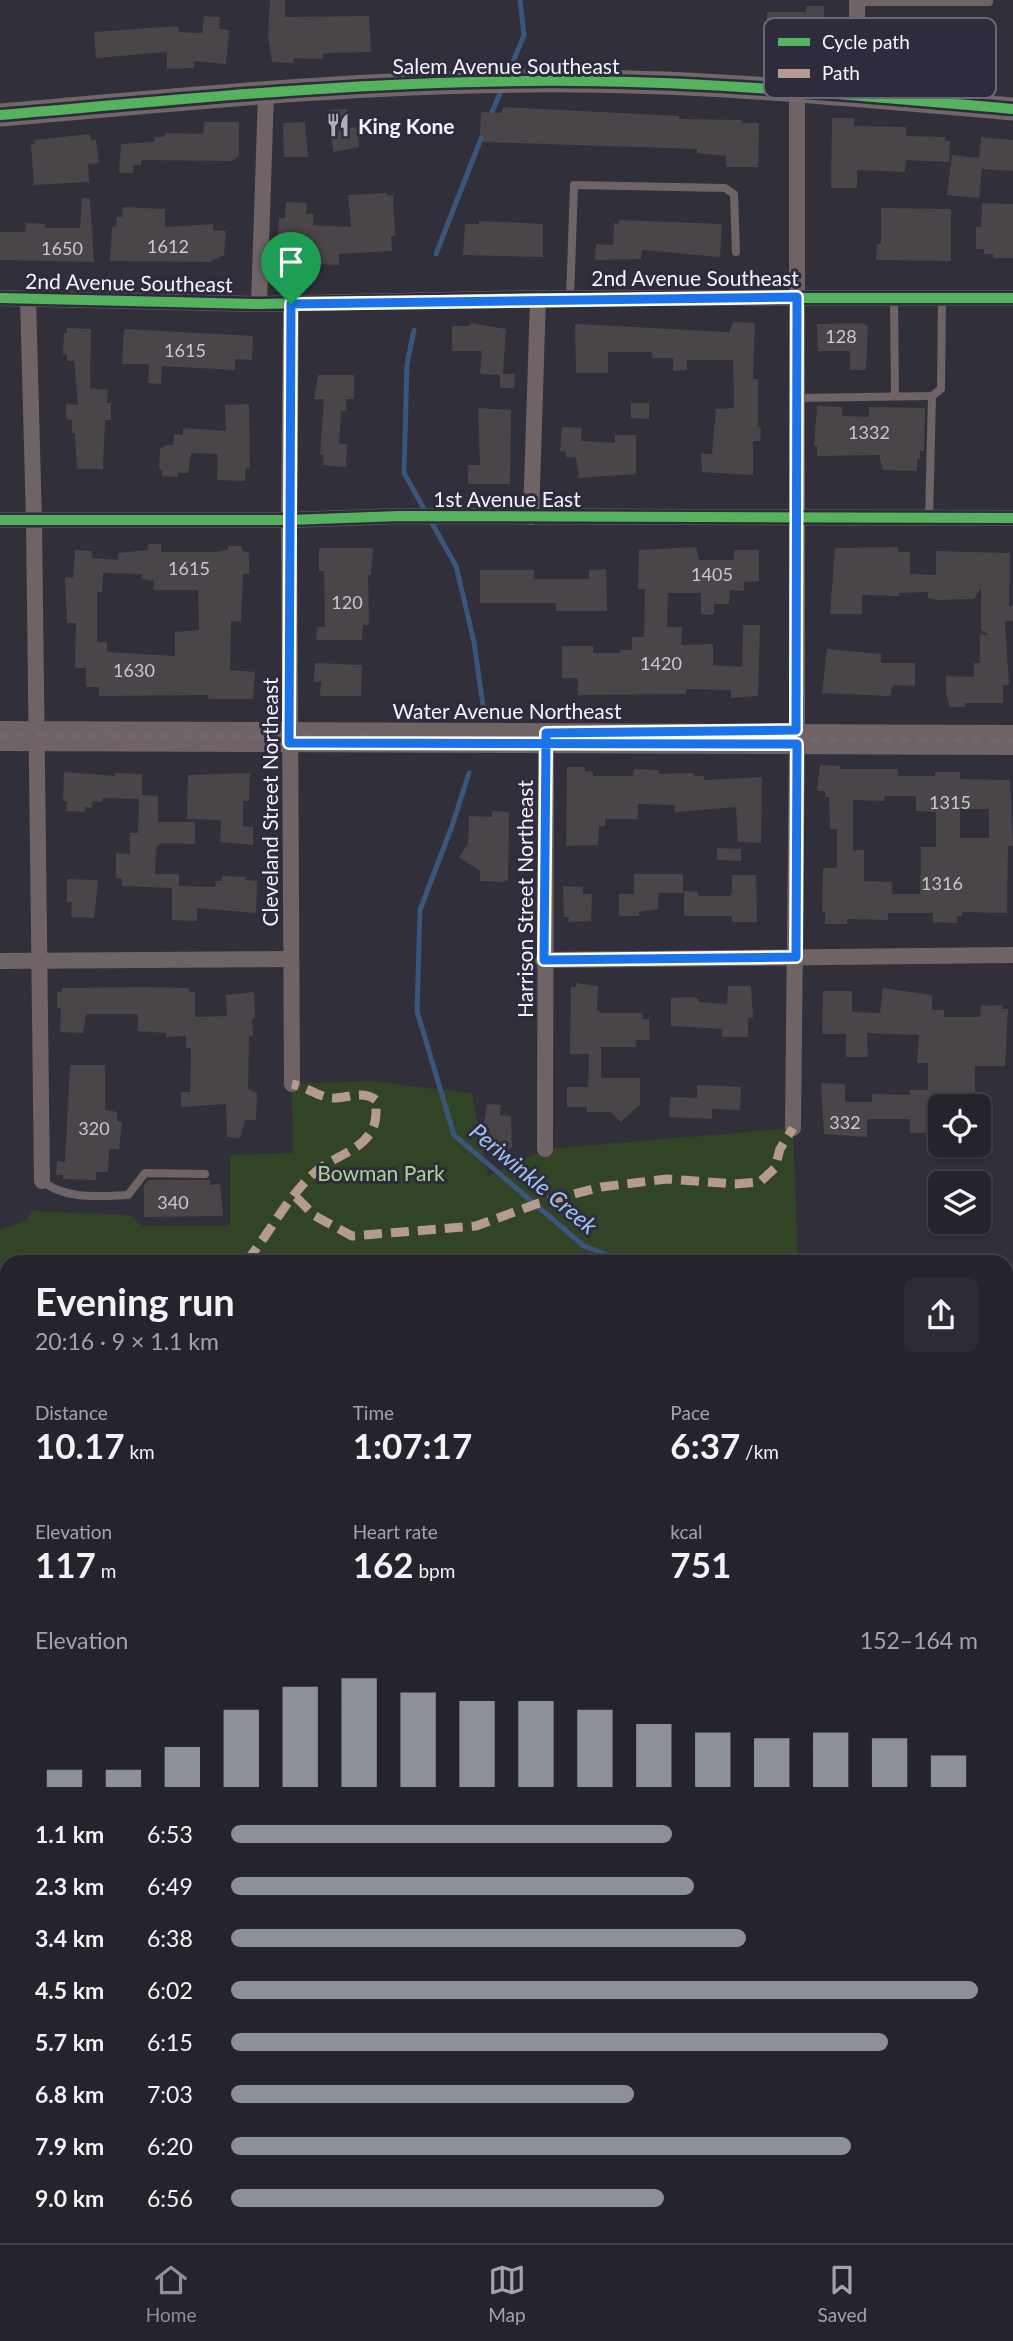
<!DOCTYPE html>
<html lang="en">
<head>
<meta charset="utf-8">
<style>
  body { margin:0; font-family:Lato,sans-serif; background:#2d2b33; color:#f1f3f6; height:100vh; display:flex; flex-direction:column; font-size:26px; white-space:nowrap }
  * { box-sizing:border-box; margin:0 }
  p { font-size:23px; color:#a3a4a9 }
  .icon { flex:none; width:38px; height:38px; fill:none; stroke:currentColor; stroke-width:2; stroke-linecap:round; stroke-linejoin:round }
  .map { position:relative; flex:1; overflow:hidden }
  .drawer { position:absolute; left:0px; top:1255px; width:1013px; height:989px; display:flex; flex-direction:column; background:#25232b; border-radius:21px 21px 0 0; box-shadow:0 2px 5px #0004,0 0 0 2px #424047 }
  .drawer>* { flex:none }
  .controls { position:absolute; left:928px; top:1094px; display:grid; gap:14px }
  .controls a { display:grid; place-items:center; width:63px; height:63px; border-radius:10px; background:#25232b; box-shadow:0 2px 5px #0004,0 0 0 2px #424047; font-size:35px }
  .pin { position:absolute; display:grid; place-items:center; width:60px; height:60px; color:#fff; margin:-72px -30px; border-radius:50% 50% 50% 0; rotate:-45deg; box-shadow:0 0 7px #0007 }
  .pin .icon { rotate:45deg }
  .round { display:grid; place-items:center; flex:none; width:74px; height:74px; border-radius:10px; background:#2d2b33 }
  .summary { display:flex; align-items:center; justify-content:space-between; height:119px; padding:0 35px }
  h1 { font-size:38px; font-weight:700; line-height:52px }
  .stats { display:grid; grid-template-columns:repeat(3,1fr); gap:10px; height:119px; padding:7px 35px }
  .stats div { display:grid; align-content:center }
  .stats b { font-size:35px; font-weight:700 }
  .stats small { font-size:19px; font-weight:400 }
  .stats p { font-size:19px }
  .chart { height:196px; padding:14px 35px }
  .chart p { display:flex; justify-content:space-between }
  .chart svg { width:100%; height:126px; margin-top:7px; stroke:#8c9099; stroke-width:6 }
  ul { padding:0 35px; list-style:none; font-size:23px }
  li { display:grid; grid-template-columns:112px 84px 1fr; align-items:center; height:52px }
  li i { height:18px; border-radius:9px; background:#8c9099 }
  .tab-bar { display:flex; justify-content:space-around; align-items:center; height:98px; border-top:2px solid #424047; background:#25232b; font-size:19px; color:#a3a4a9 }
  .tab-bar a { display:grid; justify-items:center; gap:4px }
  .tab-bar .selected { color:#8c9099 }
  .map>svg:first-child { display:block }
</style>
</head>
<body>
<div class="map">
<svg width="1013" height="2243" viewBox="0 0 1013 2243">
  <rect width="100%" height="100%" fill="#312f39"/>
  <g fill="#314526">
    <path d="M369,1081L472,1093L488,1176L545,1149L793,1128L798,1262H7V1519L0,1521V1230L27,1220L31,1211L129,1215L143,1226H230V1155L293,1153L292,1084Z"/>
    <path d="M1013,1657V2052L1006,2054V1659Z"/>
    <path d="M7,1891V2236L299,2237L274,2243H0V1893Z"/>
  </g>
  <g fill="#3a567b">
    <path d="M1013,1312V1657L1006,1659V1313Z"/>
    <path d="M7,1519V1891L0,1893V1521Z"/>
  </g>
  <g fill="none" stroke-linecap="round" stroke-linejoin="round">
    <g stroke="#3a567b" stroke-width="5">
      <path d="M508,74L524,35L520,0"/>
      <path d="M489,119L503,86"/>
      <path d="M436,254L484,131"/>
      <path d="M414,330L407,364L404,473L456,566L474,642L485,720"/>
      <path d="M469,773L452,826L420,910L417,1011L454,1135L584,1246L627,1262"/>
    </g>
  </g>
  <g fill="#4a4548" fill-rule="evenodd">
    <path d="M270,0H285V17L369,16L371,52L330,53L323,54L322,59L294,58L293,63L272,62L268,36Z"/>
    <path d="M806,6H824V33H797V60H767V12H806Z"/>
    <path d="M204,16L220,17L219,29L229,30L226,64L194,61V68L167,69V52L96,58L94,32L178,26L179,32L202,33Z"/>
    <path d="M888,17H929L928,24L958,29L957,51H942V56H934V60H928V66H915V60L888,59Z"/>
    <path d="M504,107L679,116V119L742,120V123H759L758,167H726V156L697,153V149L483,142V136H480L481,112L501,113Z"/>
    <path d="M347,109L348,128L358,127L359,147L333,152L329,110Z"/>
    <path d="M832,118H854V126L906,127V136L945,137V141H950L949,162L906,160L905,172L857,170V188H831Z"/>
    <path d="M204,122H239V156L232,161L141,160V165H134L133,173H119L121,144L154,142L155,137H162L167,133L203,134Z"/>
    <path d="M305,122L308,157H284L283,123Z"/>
    <path d="M90,134L91,140H96L99,163L88,164L89,182L34,185L31,144H35L34,140Z"/>
    <path d="M981,137L1013,140V171L982,169L979,198L947,195L952,155L979,158Z"/>
    <path d="M387,193V196L393,195L395,236H391L392,251L339,254V265L318,264V254L277,251L279,218H285L286,202L307,203L306,214H314L313,225L351,227L348,195Z"/>
    <path d="M82,198H90L94,262L0,260V232H25L26,223L45,224V228H80Z"/>
    <path d="M982,203L1013,204V258H993V254H984V249H976V227H981Z"/>
    <path d="M123,207L165,209V227L213,224V230L226,231L224,255L210,262L110,261L112,227L116,226L117,217H122Z"/>
    <path d="M881,208L951,209V261L876,260L877,244H881Z"/>
    <path d="M619,220L722,224L720,257L642,250L641,259L595,260L596,244L613,245L614,223L619,224Z"/>
    <path d="M479,221L543,224V257L463,255L465,224H479Z"/>
    <path d="M733,322L755,323L753,379H758V427H761L760,441H753V475L702,472L701,454H712L716,409L734,408L733,360H687V370L673,371V358H652V352H608V373H576L575,324L729,332Z"/>
    <path d="M470,323L506,329L503,374H515L514,388H500V375L480,374L482,351H452V326H470Z"/>
    <path d="M862,323L868,326L866,370H850V351H818L817,324Z"/>
    <path d="M67,328L91,329L90,388L108,390L107,403H111V420H105L103,469H77L75,433H72V420L66,419V404L78,405L74,361H67V354H63L64,333H67Z"/>
    <path d="M124,329L253,336L252,360L235,359V370L162,366L161,384L148,383L149,364H122Z"/>
    <path d="M318,375H354V399H346V411H341L339,444H347L346,467L323,465L324,455L320,454L324,399H314Z"/>
    <path d="M631,403H649V419L631,418Z"/>
    <path d="M249,404L250,468H246L245,481L217,480L218,454L191,453L188,473H178V477L162,476V470L159,469L160,449L166,445H173L174,434L183,435V428L226,431L225,405Z"/>
    <path d="M817,406L842,407V416L869,417V407L925,408L924,451H920V459H917V471L883,470L879,455L817,456V446H814Z"/>
    <path d="M478,408L511,410L510,484H468V465H480Z"/>
    <path d="M562,427L582,428L581,441L615,443V435H636V474L579,478L576,458L566,457V452L560,451Z"/>
    <path d="M148,544H161V552H215L228,550V546H242V550L249,553V574H243L241,622L231,621L230,670L255,672L253,699H208L209,695L99,696V687H86V668H75L76,623H67L65,577L73,578L75,550L92,551V558L118,560V553L148,550ZM103,573L142,574V579L154,581L153,590H198L199,630L175,632V656L107,652V642H97V592H102Z"/>
    <path d="M696,547L699,560H734V550H759V581L744,582V591L730,590L729,604H714V615L701,614V593H668L667,627H682L681,645L713,644V665L742,667L743,625H760L758,696L731,698V690L686,689V694L578,695V678H562V646H593V653H620V650H632V637H644L645,589H638L639,550Z"/>
    <path d="M898,547V552H910V574L936,575V551L1010,553L1009,606H1013V621H1005L1009,685H1003V703H965V707H950L946,693V676L974,677V663H980V634L989,635L981,630V588L974,599L937,600L928,598V592L899,593V596L862,595V614H830L835,548Z"/>
    <path d="M319,548H373L371,575H368L369,625H363L362,640H316L317,627H325L324,571H319Z"/>
    <path d="M606,569L607,611H556V603H480V570H534V579H589V570Z"/>
    <path d="M827,649L881,654V663H915V686L896,685L892,687L891,695L887,696L822,693Z"/>
    <path d="M315,663L362,665L361,696H320L321,682H314Z"/>
    <path d="M820,765L840,766V769H898V776H935V772H960V779L1010,780L1013,846H1008L1007,913L962,912V916H957V923L933,922V913H888V920L847,919V924H825V912H822L823,868H837V829H830L829,797H825V791H817ZM885,796H916V811L936,812V847H921L920,894H892V882L864,881V850H853V800L884,801ZM960,809H989V838H960Z"/>
    <path d="M567,767H585V771L593,772V776H633L634,769L659,770V774L694,773V776H704V780L762,777L761,843L738,842L736,807L675,812L674,805L638,804V819H605V826H599L598,845L566,846Z"/>
    <path d="M64,772L115,776V773L142,774V795L158,796V822H195V844L162,843L156,848L155,874H179V886L215,887L216,881H222V876L246,877V880L257,881L256,913L197,908V921L172,920V888L122,886V878H116V853L130,854V833H138L139,799L102,798V802L92,801V808L85,807V812L66,811L67,802L63,801Z"/>
    <path d="M250,773L249,801H243V826L253,827V845L220,842L221,820L187,819L188,775Z"/>
    <path d="M492,811L509,812L508,880L502,882L480,881V871L459,857L468,844L469,816L492,817Z"/>
    <path d="M717,848L741,849V861L717,860Z"/>
    <path d="M634,874H683V893H658V909L639,912V916H619V894H634Z"/>
    <path d="M732,875H756L757,922H732V916H684V891L698,892V896H729L732,894Z"/>
    <path d="M67,879L98,880L94,918L71,917L72,902H67Z"/>
    <path d="M563,886L583,887V894H592L591,921L568,922L569,917H564Z"/>
    <path d="M576,983L598,986L597,1010L601,1013H642V1019H649L650,1040H636V1047H601V1078H640V1104L621,1122L611,1112H587V1107H567V1087H588L589,1054H570L571,987H576Z"/>
    <path d="M728,986H751L753,1018H748V1037H722V1029L671,1026V998L693,997L699,999V1002L727,1004Z"/>
    <path d="M144,987L189,988V992H195V1017L227,1016L226,995L254,992L255,1018L252,1019L253,1036H249L248,1089L257,1093L256,1120H245L240,1138L227,1137L226,1104L181,1107V1092H190L191,1048H186V1036L166,1037V1033L138,1031V1014H86L83,1033L60,1032L61,1008H57V992H62V988Z"/>
    <path d="M883,988L932,995V1010H944V1017H980L981,1006L1002,1005V1009H1008L1005,1066H975V1092H942L940,1133H910V1119H867V1137L824,1134L821,1083L845,1084V1102H872V1094L910,1095V1090H928V1063H917L919,1035L867,1033L868,1057H846V1034H822L823,991H852V1012L880,1013Z"/>
    <path d="M70,1065H105V1110L117,1112V1121L122,1122L119,1149H109L108,1172H96V1180L63,1179V1175H56L57,1161L65,1162Z"/>
    <path d="M697,1085L741,1087L740,1110L712,1109V1119L669,1117L670,1097L697,1098Z"/>
    <path d="M487,1104L501,1105L500,1115L511,1116L512,1148L503,1149V1155L489,1154L487,1137L482,1136Z"/>
    <path d="M148,1180H210V1185L220,1184L223,1216L144,1217V1186Z"/>
  </g>
  <g fill="none" stroke-linecap="round" stroke-linejoin="round">
    <g stroke="#756b6f" stroke-width="2.5" stroke-dasharray="7 3.5" stroke-linecap="butt">
      <path d="M1006,1737L1013,1734"/>
      <path d="M0,1979L7,1980"/>
    </g>
    <g stroke="#6f6366" stroke-width="8">
      <path d="M857,2H989"/>
      <path d="M894,297L895,395"/>
      <path d="M570,298L574,185L725,188L734,194L736,252"/>
      <path d="M796,398L932,396L941,389L942,297"/>
      <path d="M929,519L932,396"/>
      <path d="M42,1181C66,1200 98,1196 128,1195L145,1173L205,1174"/>
    </g>
    <g stroke="#6f6366" stroke-width="16">
      <path d="M857,0L858,96"/>
      <path d="M0,298L259,304L538,298H1013"/>
      <path d="M28,298L34,521L42,1181"/>
      <path d="M259,304L266,93"/>
      <path d="M291,304L289,520L292,1084"/>
      <path d="M531,517L538,298"/>
      <path d="M0,520H289L400,516L1013,518"/>
      <path d="M0,729L1013,733"/>
      <path d="M0,743L1013,747"/>
      <path d="M543,960L1013,955"/>
      <path d="M0,961L291,959"/>
      <path d="M793,1128L797,744V91"/>
      <path d="M545,1149L546,735"/>
      <path d="M0,1439L7,1432"/>
    </g>
    <path stroke="#726669" stroke-width="23" d="M0,115C176,100 351,82 527,81C689,79 852,95 1013,109"/>
    <path stroke="#6f696f" stroke-width="5" stroke-dasharray="9 9" stroke-linecap="butt" d="M0,735L1013,741"/>
    <g stroke="#b69a8f" stroke-width="9" stroke-dasharray="18 9" stroke-linecap="butt">
      <path d="M296,1197L315,1216L352,1236L476,1226L539,1203L601,1187L667,1179L735,1184L760,1182L775,1168L780,1149L793,1128"/>
      <path d="M246,1262C270,1233 289,1193 319,1169C336,1156 359,1151 371,1132C377,1123 376,1110 376,1100C363,1090 348,1098 333,1098C318,1097 307,1087 292,1084"/>
    </g>
    <g stroke="#2e2b3d" stroke-width="15">
      <g id="cycleway">
        <path d="M0,115C176,100 351,82 527,81C689,79 852,95 1013,109"/>
        <path d="M0,298L259,304L538,298H1013"/>
        <path d="M0,520H289L400,516L1013,518"/>
      </g>
    </g>
    <use href="#cycleway" stroke="#56b35d" stroke-width="10"/>
  </g>
  <g fill="none" stroke-linecap="round" stroke-linejoin="round">
    <g stroke="#fff" stroke-width="14">
      <path id="route" d="M291,304L289,743L797,744L796,957L544,960L546,744V733L796,730L797,297L291,304"/>
    </g>
    <use href="#route" stroke="#1a73e8" stroke-width="9"/>
  </g>
  <defs>
    <g id="restaurant-bare" transform="scale(1.89)"><path d="M-5-6h1v4h1v-4h1v4h1v-4h1v5L-1.5 .5V6h-2V.5L-5-1ZM5-6V6H3V1.5H1.5Q1.5-4 5-6Z" fill="#b0aeba" stroke="#2e2b3d" stroke-width="2.5" paint-order="stroke"/></g>
  </defs>
  <g fill-rule="evenodd">
    <use href="#restaurant-bare" x="338" y="125"/>
  </g>
  <g text-anchor="middle" dominant-baseline="central" stroke-width="6" stroke-linejoin="round" paint-order="stroke">
    <g font-size="18" fill="#cac7d1">
      <text x="168" y="246">1612</text>
      <text x="62" y="248">1650</text>
      <text x="841" y="336">128</text>
      <text x="185" y="350">1615</text>
      <text x="869" y="432">1332</text>
      <text x="189" y="568">1615</text>
      <text x="712" y="574">1405</text>
      <text x="347" y="602">120</text>
      <text x="661" y="663">1420</text>
      <text x="134" y="670">1630</text>
      <text x="950" y="802">1315</text>
      <text x="942" y="883">1316</text>
      <text x="845" y="1122">332</text>
      <text x="94" y="1128">320</text>
      <text x="173" y="1202">340</text>
    </g>
    <g font-size="21" fill="#f4f2ff" stroke="#2e2b3d">
      <text x="506" y="65">Salem Avenue Southeast</text>
      <text x="695" y="277">2nd Avenue Southeast</text>
      <text transform="translate(129 282) rotate(1)">2nd Avenue Southeast</text>
      <text x="507" y="498">1st Avenue East</text>
      <text x="507" y="710">Water Avenue Northeast</text>
      <text transform="translate(269 802) rotate(-90)">Cleveland Street Northeast</text>
      <text transform="translate(524 899) rotate(-90)">Harrison Street Northeast</text>
    </g>
    <g font-size="21" font-weight="bold" fill="#f4f2ff" stroke="#2e2b3d" text-anchor="start">
      <text x="358" y="125">King Kone</text>
    </g>
    <g font-size="21" fill="#aad692" stroke="#2e2b3d">
      <text x="381" y="1172">Bowman Park</text>
    </g>
    <g font-size="23" font-style="italic" fill="#9bc3f4" stroke="#2e2b3d">
      <text transform="translate(534 1178) rotate(40)">Periwinkle Creek</text>
    </g>
  </g>
  <rect x="764" y="18" width="232" height="80" rx="10" fill="#2e2b3d" stroke="#696777" stroke-width="2"/>
  <rect x="778" y="38" width="32" height="8" fill="#56b35d"/>
  <rect x="778" y="69" width="32" height="9" fill="#b69a8f"/>
  <g font-size="19" fill="#f4f2ff">
    <text x="822" y="49">Cycle path</text>
    <text x="822" y="80">Path</text>
  </g>
</svg>
<div class="controls">
<a><svg class="icon" aria-label="locate" viewBox="0 0 24 24"><circle cx="12" cy="12" r="6"/><path d="M12 2v4M12 18v4M2 12h4M18 12h4"/></svg></a>
<a><svg class="icon" aria-label="layers" viewBox="0 0 24 24"><path d="M12 4l9 5-9 5-9-5zM3 14l9 5 9-5"/></svg></a>
</div>
<div class="pin" style="left:291px;top:304px;background:#1e9e55"><svg class="icon" aria-label="arrive" viewBox="0 0 24 24"><path d="M6 21V4h12l-3 4 3 4H6"/></svg></div>
<section class="drawer">
<div class="summary"><div><h1>Evening run</h1><p>20:16 · 9 × 1.1 km</p></div><a class="round"><svg class="icon" aria-label="share" viewBox="0 0 24 24"><path d="M12 15V3M7 8l5-5 5 5M5 13v7h14v-7"/></svg></a></div>
<div class="stats">
<div><p>Distance</p><b>10.17<small> km</small></b></div>
<div><p>Time</p><b>1:07:17</b></div>
<div><p>Pace</p><b>6:37<small> /km</small></b></div>
</div>
<div class="stats">
<div><p>Elevation</p><b>117<small> m</small></b></div>
<div><p>Heart rate</p><b>162<small> bpm</small></b></div>
<div><p>kcal</p><b>751</b></div>
</div>
<div class="chart"><p><span>Elevation</span>152–164 m</p>
<svg viewBox="0 0 160 44" preserveAspectRatio="none"><path d="M5 44V38M15 44V38M25 44V30M35 44V17M45 44V9M55 44V6M65 44V11M75 44V14M85 44V14M95 44V17M105 44V22M115 44V25M125 44V27M135 44V25M145 44V27M155 44V33"/></svg>
</div>
<ul>
<li><b>1.1 km</b>6:53<i style="width:59%"></i></li>
<li><b>2.3 km</b>6:49<i style="width:62%"></i></li>
<li><b>3.4 km</b>6:38<i style="width:69%"></i></li>
<li><b>4.5 km</b>6:02<i style="width:100%"></i></li>
<li><b>5.7 km</b>6:15<i style="width:88%"></i></li>
<li><b>6.8 km</b>7:03<i style="width:54%"></i></li>
<li><b>7.9 km</b>6:20<i style="width:83%"></i></li>
<li><b>9.0 km</b>6:56<i style="width:58%"></i></li>
</ul>
</section>
</div>
<nav class="tab-bar">
<a class="selected"><svg class="icon" aria-label="home" viewBox="0 0 24 24"><path d="M3 11l9-7 9 7M6 9v11h12V9"/></svg>Home</a>
<a><svg class="icon" aria-label="map" viewBox="0 0 24 24"><path d="M3 6l6-2 6 2 6-2v14l-6 2-6-2-6 2zM9 4v14M15 6v14"/></svg>Map</a>
<a><svg class="icon" aria-label="saved" viewBox="0 0 24 24"><path d="M7 4h10v16l-5-4-5 4z"/></svg>Saved</a>
</nav>
</body>
</html>
